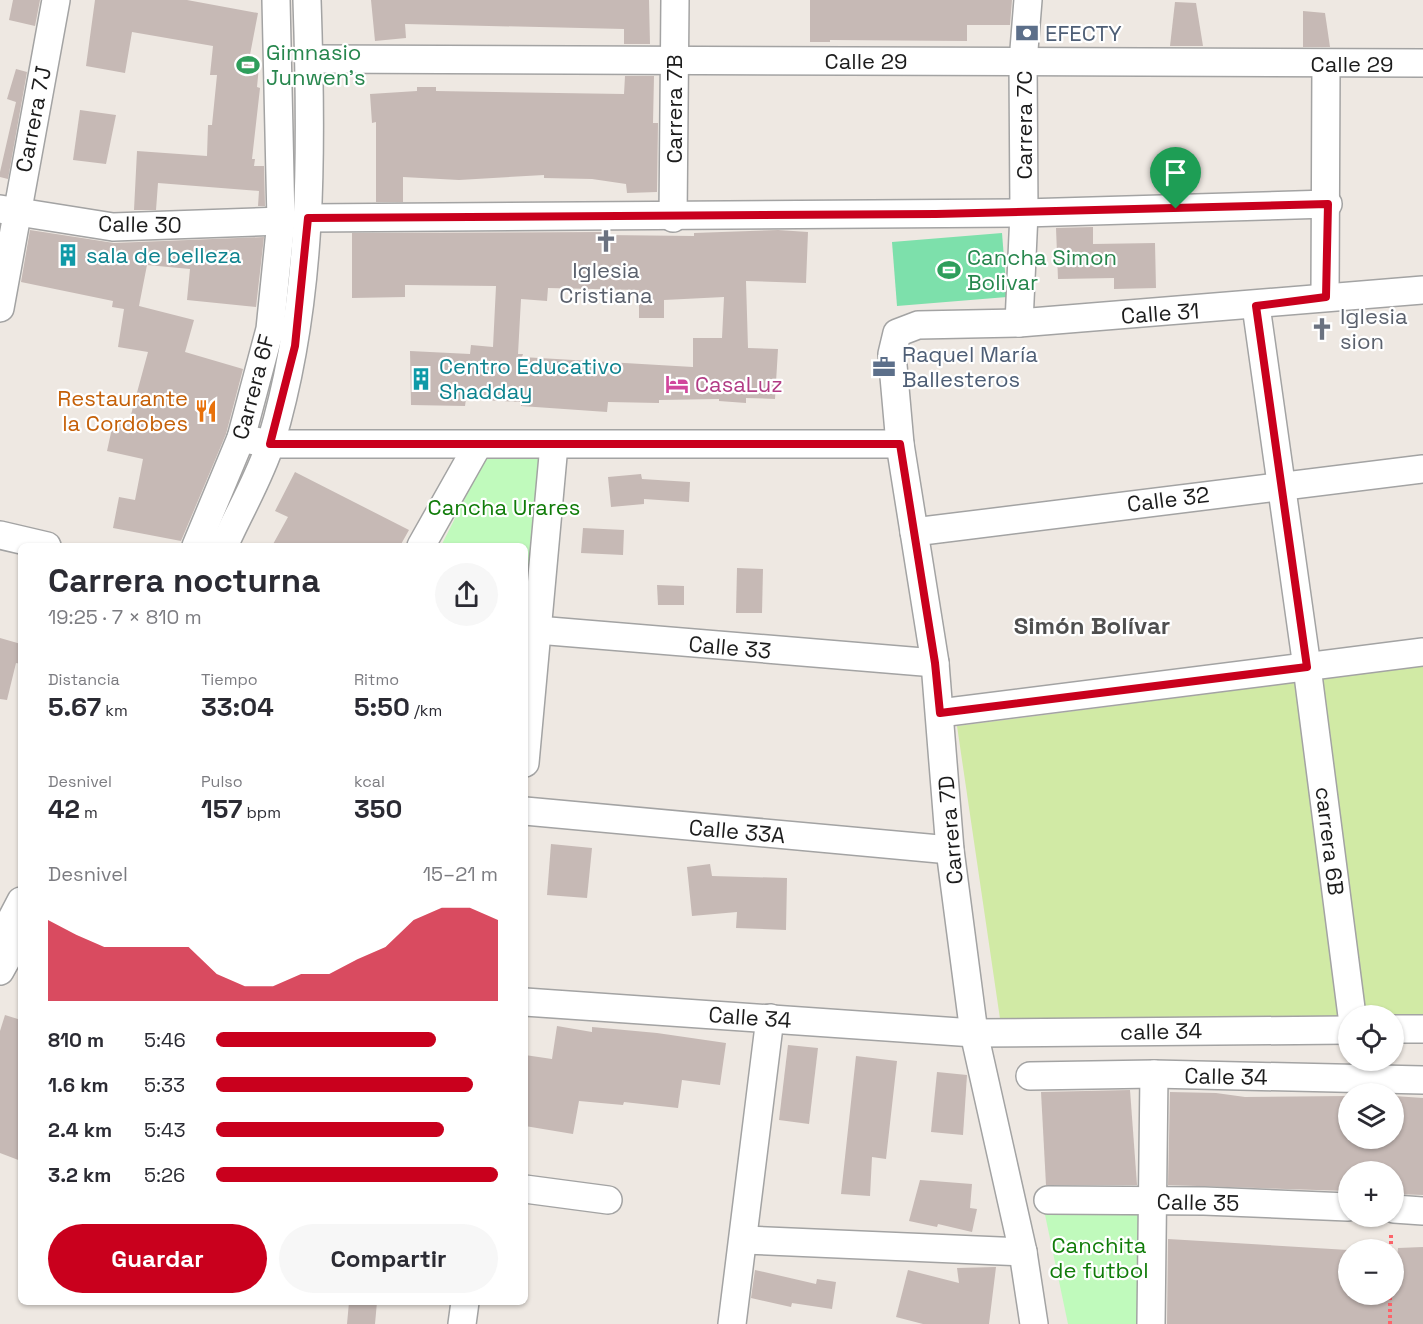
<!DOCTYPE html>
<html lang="es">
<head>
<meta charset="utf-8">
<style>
  body { margin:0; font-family:"Space Grotesk",sans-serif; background:#f7f7f7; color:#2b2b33; height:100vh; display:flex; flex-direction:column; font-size:22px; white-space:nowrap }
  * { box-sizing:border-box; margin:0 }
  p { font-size:20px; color:#7c7c81 }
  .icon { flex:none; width:33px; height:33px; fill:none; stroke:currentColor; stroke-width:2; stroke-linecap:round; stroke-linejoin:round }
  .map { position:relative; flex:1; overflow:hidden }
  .sheet { position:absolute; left:18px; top:543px; width:510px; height:762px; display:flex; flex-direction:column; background:#fff; border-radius:9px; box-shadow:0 2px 4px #0004 }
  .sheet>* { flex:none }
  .buttons { position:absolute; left:1338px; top:1005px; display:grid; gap:12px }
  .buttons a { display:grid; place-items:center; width:66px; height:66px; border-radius:50%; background:#fff; box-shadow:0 2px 4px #0004; font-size:30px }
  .pin { position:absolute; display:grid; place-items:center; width:51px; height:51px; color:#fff; margin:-62px -26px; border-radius:50% 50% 50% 0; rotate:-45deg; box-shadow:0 0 6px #0007 }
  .pin .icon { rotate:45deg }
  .round { display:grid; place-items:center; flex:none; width:63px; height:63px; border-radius:32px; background:#f7f7f7 }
  .head { display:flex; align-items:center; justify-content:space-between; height:102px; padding:0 30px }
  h1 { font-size:33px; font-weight:700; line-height:45px }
  .figures { display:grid; grid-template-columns:repeat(3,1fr); gap:9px; height:102px; padding:6px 30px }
  .figures div { display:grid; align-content:center }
  .figures b { font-size:26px; font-weight:700 }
  .figures small { font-size:16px; font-weight:400 }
  .figures p { font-size:16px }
  .chart { height:168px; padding:12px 30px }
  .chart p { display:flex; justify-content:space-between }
  .chart svg { width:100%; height:108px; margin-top:6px; fill:#c9001d; opacity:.7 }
  .primary-button { display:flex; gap:12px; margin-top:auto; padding:12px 30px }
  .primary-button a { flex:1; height:69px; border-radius:36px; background:#c9001d; color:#fff; font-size:24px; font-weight:700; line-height:69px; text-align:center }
  .primary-button a+a { background:#f7f7f7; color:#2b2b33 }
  ul { padding:0 30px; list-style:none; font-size:20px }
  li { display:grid; grid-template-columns:96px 72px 1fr; align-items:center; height:45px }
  li i { height:15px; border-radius:8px; background:#c9001d }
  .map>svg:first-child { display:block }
</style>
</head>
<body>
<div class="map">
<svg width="1423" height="1324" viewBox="0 0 1423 1324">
  <rect width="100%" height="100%" fill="#eee8e2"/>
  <path fill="#d1eaa5" d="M1423,666V1043H1394V1016H1348V1042L1003,1039L957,726Z"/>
  <g fill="#c0fabc">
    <path d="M489,451L549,456L532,605L525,604V546H441Z"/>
    <path d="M1044,1210L1144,1212L1143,1324H1068Z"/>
  </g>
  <path fill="#7de0ab" d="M1002,233L1007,297L897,306L892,242Z"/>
  <g fill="#c6b9b5" fill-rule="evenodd">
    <path d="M13,0H40L35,26L9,20Z"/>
    <path d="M95,0H187L258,13L248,65L259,66L257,87L260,88L252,159H255L254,166H264L265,206H258L259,191L158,183L156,210H134L137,151L207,156L208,125H212L217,75H210L213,46L132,32L125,73L86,66Z"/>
    <path d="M371,0H649L650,44H624V29L405,24L406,38L375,41Z"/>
    <path d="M810,0H1012L1010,25H967V41L830,40V42H810Z"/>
    <path d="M1175,2L1196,3L1203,46H1170Z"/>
    <path d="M1303,11L1325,13L1330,47H1303Z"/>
    <path d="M16,69L27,72L8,179L0,177V172L16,102L7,99Z"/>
    <path d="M625,76H654L653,123H658L657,192L627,193L626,184L592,179L544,178V175L459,180L403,177V202H376V122L372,123L370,94L417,91V87H436V91L624,94Z"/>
    <path d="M80,110L116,115L106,164L73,160Z"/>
    <path d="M1093,227V244L1155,243L1156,288L1114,289V278L1058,279L1056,228Z"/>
    <path d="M30,230L114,243L264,237L256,307L187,300L190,269L147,265L139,306L194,320L185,352L243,369L226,434L181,541L113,528L119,497L135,500L143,459L107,451L114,419L129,422L148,352L118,347L124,309L112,307L113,301L21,282Z"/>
    <path d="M778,230L808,232L806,283L746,281L748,348L778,349L775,399L746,398V403L719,401V399L659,400V403L608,402L607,412L521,406V402L466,399L465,406L411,405L410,351L470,354L471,345L493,347L496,286L405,285V297L352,298V233L605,232V235L694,236V233ZM548,288L639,290V318H664V300L724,297L722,338H693V367L522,357L523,354H518L521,299L547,301Z"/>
    <path d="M295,472L409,530L400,546H272L288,517L275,511Z"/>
    <path d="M641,474L642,479L690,482L689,502L644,499V504L611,507L608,477Z"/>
    <path d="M583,528L624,530L623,555L581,553Z"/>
    <path d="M737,568L763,569L762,613H736Z"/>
    <path d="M657,585L684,586V605H658Z"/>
    <path d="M0,638L21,644V664L16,663L7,700L0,699Z"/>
    <path d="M551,844L592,848L587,898L547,895Z"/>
    <path d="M710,864L712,876L787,878L786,930L736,928L737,912L692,916L687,867Z"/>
    <path d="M5,1015L21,1020V1161L0,1153V1031Z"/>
    <path d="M557,1026L592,1032V1027L657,1033L726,1043L720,1085L682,1080L678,1108L624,1102L623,1105L579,1101L573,1134L525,1126V1055L552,1059Z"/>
    <path d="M788,1045L818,1048L809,1124L779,1120Z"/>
    <path d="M856,1056L897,1061L886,1159L872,1157L870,1196L841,1194Z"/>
    <path d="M937,1072L967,1075L963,1135L931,1132Z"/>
    <path d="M1130,1090L1137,1185H1046L1041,1092Z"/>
    <path d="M1170,1092L1216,1093L1245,1097L1348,1096V1138H1394V1096L1423,1098V1195L1394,1194V1172H1348V1191L1168,1185Z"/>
    <path d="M920,1180L972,1184L970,1208L977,1209L972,1232L938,1224L937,1227L909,1221Z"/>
    <path d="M1168,1239L1348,1250V1294H1394L1398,1248L1423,1247V1324H1167Z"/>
    <path d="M996,1267L989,1324H923L896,1317L908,1270L959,1283L957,1268Z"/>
    <path d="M755,1270L816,1284L817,1279L836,1282L832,1309L792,1303L791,1307L751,1298Z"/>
    <path d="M349,1302H377L375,1324H347Z"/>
  </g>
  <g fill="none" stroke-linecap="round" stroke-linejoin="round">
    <g stroke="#a3a3a3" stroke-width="30">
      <g id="minor">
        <path d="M309,59L1423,63"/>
        <path d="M0,209L113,227L281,221"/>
        <path d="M308,218L1024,213L1328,204"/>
        <path d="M673,218L675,0"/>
        <path d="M1325,297L1326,64"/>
        <path d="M1256,306L1307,667L1352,1016"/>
        <path d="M0,308L56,0"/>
        <path d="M1019,323L1024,213L1023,62L1028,0"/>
        <path d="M241,438L270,444H900"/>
        <path d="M914,532L1423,469"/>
        <path d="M0,535L47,546"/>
        <path d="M196,546L241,438L270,329L281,221L276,0"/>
        <path d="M224,546C239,512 260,477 271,442C314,299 312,148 307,0"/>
        <path d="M421,546L478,445"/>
        <path d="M525,629L935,663"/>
        <path d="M940,713L1423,652"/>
        <path d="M525,763L554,445"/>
        <path d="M525,811L950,850"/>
        <path d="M0,941L21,901"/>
        <path d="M0,971L21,933"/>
        <path d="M525,1002L974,1033L1348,1030"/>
        <path d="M1394,1029H1423"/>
        <path d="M1030,1076L1154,1074L1423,1080"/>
        <path d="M525,1189L608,1200"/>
        <path d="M1048,1200L1204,1201L1348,1207"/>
        <path d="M1394,1209L1423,1211"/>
        <path d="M744,1240L1023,1252"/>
        <path d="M462,1324L465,1302"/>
        <path d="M732,1324L770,1018"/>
        <path d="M1034,1324L1023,1252L974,1033L950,850L935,663L900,444L892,354L897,333L918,325L1019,323L1423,290"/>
        <path d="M1151,1324L1154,1074"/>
      </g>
    </g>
    <g stroke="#fd646a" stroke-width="4" stroke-dasharray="3 3" stroke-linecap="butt">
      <path d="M1391,1250V1232"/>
      <path d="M1390,1324V1294"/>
    </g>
    <use href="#minor" stroke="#fff" stroke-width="27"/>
  </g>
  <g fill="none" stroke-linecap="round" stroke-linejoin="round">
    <g stroke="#fff" stroke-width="12">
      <path id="route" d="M1328,204L1326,297L1256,306L1307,667L940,713L935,663L900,444H270L295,346L308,218L936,214Z"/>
    </g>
    <use href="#route" stroke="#c9001d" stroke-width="8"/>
  </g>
  <defs>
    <g id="bank-bare" transform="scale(1.8)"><path d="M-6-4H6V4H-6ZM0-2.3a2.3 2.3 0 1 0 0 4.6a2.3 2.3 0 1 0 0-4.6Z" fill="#5c6f8a" stroke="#fff" stroke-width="2.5" paint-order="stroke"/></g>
    <g id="stadium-bare" transform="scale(1.8)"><path d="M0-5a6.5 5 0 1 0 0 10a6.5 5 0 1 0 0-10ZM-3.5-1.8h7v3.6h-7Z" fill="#2e9e5b" stroke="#fff" stroke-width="2.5" paint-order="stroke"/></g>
    <g id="church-bare" transform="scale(1.8)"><path d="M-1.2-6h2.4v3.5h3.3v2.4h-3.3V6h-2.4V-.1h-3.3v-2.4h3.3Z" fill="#6b7280" stroke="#fff" stroke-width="2.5" paint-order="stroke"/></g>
    <g id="building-bare" transform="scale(1.8)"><path d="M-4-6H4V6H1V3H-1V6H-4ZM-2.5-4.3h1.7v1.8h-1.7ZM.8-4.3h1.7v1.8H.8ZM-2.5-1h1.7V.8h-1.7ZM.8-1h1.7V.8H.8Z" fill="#0f9aa8" stroke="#fff" stroke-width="2.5" paint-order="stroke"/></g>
    <g id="office-bare" transform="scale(1.8)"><path d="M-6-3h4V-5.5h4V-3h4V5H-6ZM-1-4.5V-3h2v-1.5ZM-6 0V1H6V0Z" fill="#5c6f8a" stroke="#fff" stroke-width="2.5" paint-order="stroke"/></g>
    <g id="hotel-bare" transform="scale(1.8)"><path d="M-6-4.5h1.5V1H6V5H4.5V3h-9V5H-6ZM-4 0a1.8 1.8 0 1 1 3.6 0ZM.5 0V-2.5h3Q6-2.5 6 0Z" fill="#d1479c" stroke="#fff" stroke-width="2.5" paint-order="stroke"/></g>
    <g id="restaurant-bare" transform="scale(1.8)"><path d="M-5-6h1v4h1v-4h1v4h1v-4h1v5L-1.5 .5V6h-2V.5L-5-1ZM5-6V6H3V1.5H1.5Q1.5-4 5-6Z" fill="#e8710a" stroke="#fff" stroke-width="2.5" paint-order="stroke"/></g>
  </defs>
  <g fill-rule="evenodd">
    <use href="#bank-bare" x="1027" y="33"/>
    <use href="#stadium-bare" x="248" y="65"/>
    <use href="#church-bare" x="606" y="241"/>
    <use href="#building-bare" x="68" y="255"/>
    <use href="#stadium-bare" x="949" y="270"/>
    <use href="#church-bare" x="1322" y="329"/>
    <use href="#office-bare" x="884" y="367"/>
    <use href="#building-bare" x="421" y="379"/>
    <use href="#hotel-bare" x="677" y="384"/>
    <use href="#restaurant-bare" x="206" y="411"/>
  </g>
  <g text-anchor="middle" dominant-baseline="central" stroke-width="4.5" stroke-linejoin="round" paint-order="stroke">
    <g font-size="22" fill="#4e5e75" stroke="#fff" text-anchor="start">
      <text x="1045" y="33">EFECTY</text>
      <text x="902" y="354">Raquel María<tspan x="902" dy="25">Ballesteros</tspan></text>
    </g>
    <g font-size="22" fill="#27864d" stroke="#fff" text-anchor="start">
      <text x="266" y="52">Gimnasio<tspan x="266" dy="25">Junwen's</tspan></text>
      <text x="967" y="257">Cancha Simon<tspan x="967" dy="25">Bolivar</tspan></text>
    </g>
    <g font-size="22" fill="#1c1c1c" stroke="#fff">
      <text x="866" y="61">Calle 29</text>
      <text x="1352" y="64">Calle 29</text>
      <text transform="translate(674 109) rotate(-90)">Carrera 7B</text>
      <text transform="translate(33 119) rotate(-79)">Carrera 7J</text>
      <text transform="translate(1024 125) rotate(-90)">Carrera 7C</text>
      <text transform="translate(140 224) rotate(1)">Calle 30</text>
      <text transform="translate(1160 313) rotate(-4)">Calle 31</text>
      <text transform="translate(253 387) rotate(-75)">Carrera 6F</text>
      <text transform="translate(1168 499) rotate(-7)">Calle 32</text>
      <text transform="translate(730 647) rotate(5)">Calle 33</text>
      <text transform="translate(950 830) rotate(-95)">Carrera 7D</text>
      <text transform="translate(737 831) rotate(5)">Calle 33A</text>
      <text transform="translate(1330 841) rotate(83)">carrera 6B</text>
      <text transform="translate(750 1017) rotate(4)">Calle 34</text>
      <text transform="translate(1161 1031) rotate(-1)">calle 34</text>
      <text transform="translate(1226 1076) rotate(1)">Calle 34</text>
      <text transform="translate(1198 1202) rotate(1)">Calle 35</text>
    </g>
    <g font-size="22" fill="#0d838f" stroke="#fff" text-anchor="start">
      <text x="86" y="255">sala de belleza</text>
      <text x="439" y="366">Centro Educativo<tspan x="439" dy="25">Shadday</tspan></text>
    </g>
    <g font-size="22" fill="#5b616d" stroke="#fff">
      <text x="606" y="270">Iglesia<tspan x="606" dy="25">Cristiana</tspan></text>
      <text x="1340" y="316" text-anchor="start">Iglesia<tspan x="1340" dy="25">sion</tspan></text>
    </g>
    <g font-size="22" fill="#b23c85" stroke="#fff" text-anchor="start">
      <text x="695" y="384">CasaLuz</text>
    </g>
    <g font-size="22" fill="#c56008" stroke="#fff" text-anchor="end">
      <text x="188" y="398">Restaurante<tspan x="188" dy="25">la Cordobes</tspan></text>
    </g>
    <g font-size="22" fill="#107c09" stroke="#fff">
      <text x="504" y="507">Cancha Urares</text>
      <text x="1099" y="1245">Canchita<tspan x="1099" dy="25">de futbol</tspan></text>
    </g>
    <g font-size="24" font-weight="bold" fill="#4f4f4f" stroke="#fff">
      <text x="1092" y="625">Simón Bolívar</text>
    </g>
  </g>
</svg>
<div class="buttons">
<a><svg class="icon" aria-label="locate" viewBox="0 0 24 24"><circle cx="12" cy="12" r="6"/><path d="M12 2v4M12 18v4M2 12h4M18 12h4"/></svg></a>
<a><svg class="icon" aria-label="layers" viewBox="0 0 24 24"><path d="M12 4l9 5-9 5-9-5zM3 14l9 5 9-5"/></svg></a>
<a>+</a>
<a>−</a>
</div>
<div class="pin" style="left:1176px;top:209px;background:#1e9e55"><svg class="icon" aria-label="arrive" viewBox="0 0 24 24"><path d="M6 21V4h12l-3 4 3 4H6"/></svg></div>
<section class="sheet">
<div class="head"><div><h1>Carrera nocturna</h1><p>19:25 · 7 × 810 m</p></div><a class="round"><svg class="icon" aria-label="share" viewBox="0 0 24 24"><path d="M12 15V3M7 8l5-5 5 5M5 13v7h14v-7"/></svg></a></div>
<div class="figures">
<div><p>Distancia</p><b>5.67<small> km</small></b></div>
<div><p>Tiempo</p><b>33:04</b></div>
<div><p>Ritmo</p><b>5:50<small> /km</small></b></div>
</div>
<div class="figures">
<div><p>Desnivel</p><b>42<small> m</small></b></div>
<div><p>Pulso</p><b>157<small> bpm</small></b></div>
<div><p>kcal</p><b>350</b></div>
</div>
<div class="chart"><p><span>Desnivel</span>15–21 m</p>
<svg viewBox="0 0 160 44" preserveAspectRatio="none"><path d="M0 44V11L10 17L20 22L30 22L40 22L50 22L60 33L70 38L80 38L90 33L100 33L110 27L120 22L130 11L140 6L150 6L160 11V44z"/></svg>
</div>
<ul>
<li><b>810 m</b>5:46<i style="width:78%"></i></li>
<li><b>1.6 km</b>5:33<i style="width:91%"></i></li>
<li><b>2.4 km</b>5:43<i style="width:81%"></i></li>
<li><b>3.2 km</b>5:26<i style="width:100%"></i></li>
</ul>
<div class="primary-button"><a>Guardar</a><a>Compartir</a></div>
</section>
</div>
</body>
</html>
